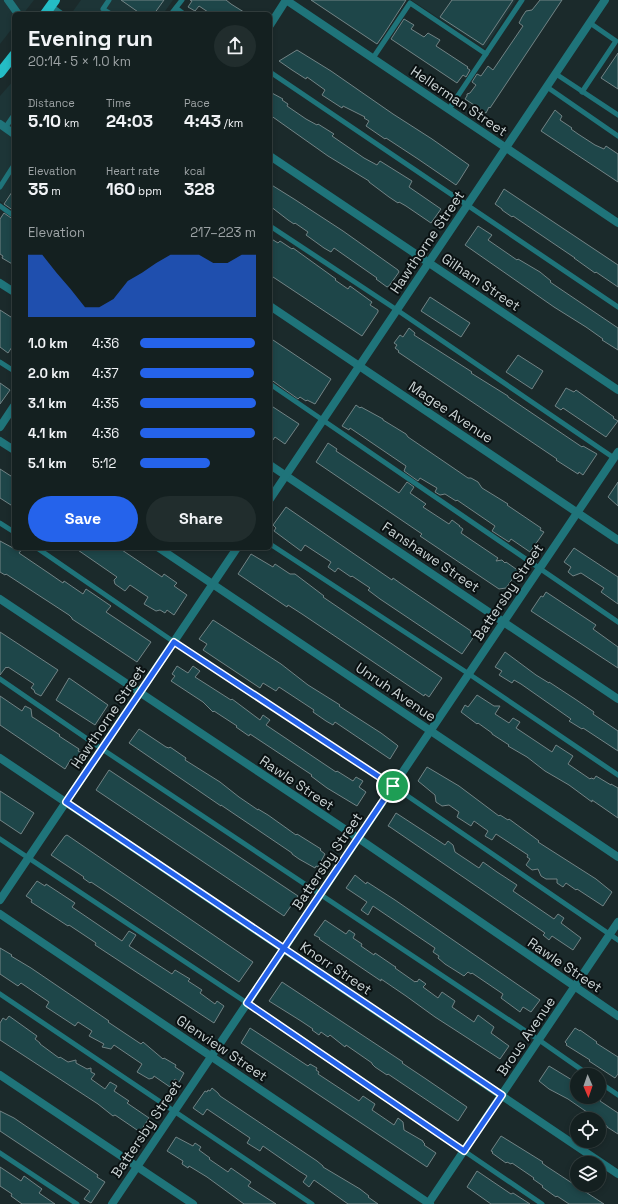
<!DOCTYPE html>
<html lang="en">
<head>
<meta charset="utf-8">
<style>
  body { margin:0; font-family:"Space Grotesk",sans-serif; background:#212d2d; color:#f1f3f6; height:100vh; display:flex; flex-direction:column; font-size:15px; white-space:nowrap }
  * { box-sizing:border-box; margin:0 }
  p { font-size:13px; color:#9da3a5 }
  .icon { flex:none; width:22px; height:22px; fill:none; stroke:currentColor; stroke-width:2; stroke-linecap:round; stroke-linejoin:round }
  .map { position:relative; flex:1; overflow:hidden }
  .panel { position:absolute; left:12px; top:12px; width:260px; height:538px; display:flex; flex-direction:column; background:#142020; border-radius:6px; box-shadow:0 2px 6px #0003,0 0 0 1px #333e3e }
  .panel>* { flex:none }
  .needle { width:26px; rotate:178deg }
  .controls { position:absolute; left:570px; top:1068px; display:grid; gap:8px }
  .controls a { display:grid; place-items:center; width:36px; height:36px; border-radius:50%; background:#142020; box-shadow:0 2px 6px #0003,0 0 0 1px #333e3e; font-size:20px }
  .pin { position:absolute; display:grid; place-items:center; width:34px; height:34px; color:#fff; margin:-17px; border:2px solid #fff; border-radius:50%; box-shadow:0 1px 4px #0007 }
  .round { display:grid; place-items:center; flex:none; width:42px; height:42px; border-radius:21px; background:#212d2d }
  .head { display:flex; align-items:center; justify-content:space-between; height:68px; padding:0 16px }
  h1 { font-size:22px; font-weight:700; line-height:30px }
  .stats { display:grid; grid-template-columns:repeat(3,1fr); gap:6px; height:68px; padding:4px 16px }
  .stats div { display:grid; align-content:center }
  .stats b { font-size:17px; font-weight:700 }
  .stats small { font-size:11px; font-weight:400 }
  .stats p { font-size:11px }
  .chart { height:112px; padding:8px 16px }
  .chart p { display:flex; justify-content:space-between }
  .chart svg { width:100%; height:72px; margin-top:4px; fill:#2563eb; opacity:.7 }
  .cta { display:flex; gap:8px; margin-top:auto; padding:8px 16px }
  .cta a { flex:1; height:46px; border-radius:24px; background:#2563eb; color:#fff; font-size:16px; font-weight:700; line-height:46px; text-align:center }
  .cta a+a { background:#212d2d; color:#f1f3f6 }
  ul { padding:0 16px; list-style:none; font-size:13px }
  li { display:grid; grid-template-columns:64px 48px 1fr; align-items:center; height:30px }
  li i { height:10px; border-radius:5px; background:#2563eb }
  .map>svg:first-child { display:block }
</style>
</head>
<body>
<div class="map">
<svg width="618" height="1204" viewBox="0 0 618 1204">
  <rect width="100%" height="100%" fill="#1b2a2b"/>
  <g fill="#1d3537">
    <path d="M0,0H34L23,14H14V26L0,44Z"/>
    <path d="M81,0H173L163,14H71Z"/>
    <path d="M411,0H516L485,48Z"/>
    <path d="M14,80V189L3,203L0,201V96Z"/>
  </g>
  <g fill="#1e4649" stroke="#728385">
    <path d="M121,0H164L154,14H141Z"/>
    <path d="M190,0H226L231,4L247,14H211L199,6L195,11L188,7L192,1Z"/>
    <path d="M311,0H406L384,34L377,44Z"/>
    <path d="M452,0H513L483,45L440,17Z"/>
    <path d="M540,0H562L490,108L489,107L486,113L465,99L467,96V94L470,93L476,85L472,82L477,74L481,76L488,66L493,70L523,26L519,23L522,17L526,11L532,10Z"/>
    <path d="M404,19L414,25L411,29L424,37L428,33L440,40L436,46L468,67L467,68L470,70L466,77L463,75L457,83L391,39Z"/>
    <path d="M297,50L331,71L393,114L432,139L469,165L459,181L456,185L418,159L386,138L385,139L366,126L369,121L364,118L365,117L343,106L342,108L322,95L325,90L307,77L306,79L292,70L279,61Z"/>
    <path d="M618,53V89L601,78Z"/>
    <path d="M270,92L283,99L282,100L288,104L287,106L306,119L317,125L318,124L334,134L332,136L364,158L377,165L380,161L412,181L409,187L441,209L431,223L406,206L399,202L398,203L389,197L369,182V181L328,156L270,115Z"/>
    <path d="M555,110L562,116L560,120L572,128L571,129L578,134L595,145L604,149L606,146L618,154V182L541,131Z"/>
    <path d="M270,184L294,199L343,231L398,270L399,272L389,286L387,287L376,279L377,278L334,248L331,252L324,248L306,235L308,232L295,223L294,224L288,220L270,206Z"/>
    <path d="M14,189V211L4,204Z"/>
    <path d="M504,189L618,265V287L596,272L595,273L574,258H575L513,216L512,217L502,210V209L495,204Z"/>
    <path d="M4,213L14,220V265L2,258L3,256L0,254V219Z"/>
    <path d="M478,226L492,235L488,240L517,260L518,259L540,272L551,281L550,282L618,328V350L602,340L603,339L586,327L554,307L465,245Z"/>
    <path d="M270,238L278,243L280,241L292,249L293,248L336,279L335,280L348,289L350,286L372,302L370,305L378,310V312L362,336L270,275Z"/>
    <path d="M430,297L470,323L461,337L421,311Z"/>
    <path d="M0,310L14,319V344L8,353L0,347Z"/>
    <path d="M409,328L415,333L414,335L472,372L471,373L508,396V397L582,447L583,446L597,454L583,475L579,472L578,474L556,460L557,459L398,352L399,351L395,348L397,345L394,343L400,335L403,337Z"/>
    <path d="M270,338L331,379L315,404L307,400L306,401L300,397L298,399L270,379Z"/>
    <path d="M518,355L543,371L532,389L506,372Z"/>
    <path d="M0,383L10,390L0,404Z"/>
    <path d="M566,388L574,392L576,390L614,417L613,418L618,421L606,437L563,408L561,410L555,406Z"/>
    <path d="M270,405L299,424L285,444L275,437L270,444Z"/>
    <path d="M356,405L360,408L361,407L383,419V420L406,434L408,437L468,478H471L478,482L482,488L508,504L507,505L541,528L540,530L544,532L530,552L511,539L509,542L492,531L495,526L457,500L456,501L445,494L440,495L435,492L437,488L420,478L418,481L404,471L406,466L350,428L349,430L342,426Z"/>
    <path d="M328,443L337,449L336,451L399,493L407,482L414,487L410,493L426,504L423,507L449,524L452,520L460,526H459L463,529L461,533L498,558L496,561L502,560L505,563L506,562L516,569L518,571L506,588L499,589L420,536L422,534L316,462Z"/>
    <path d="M0,469L14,478V507L0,498Z"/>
    <path d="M618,482V506L608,497Z"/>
    <path d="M286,507L392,580L393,578L400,583L471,631L470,632L475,635L462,654L380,599L368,590L370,588L352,576L351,577L338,568L335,572L328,567L331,562L305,545L301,551L274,531L276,528L273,525Z"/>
    <path d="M0,541L13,548H23L19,553L50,574L63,583L64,581L83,594L86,589L111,606L106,612L151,642L137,662L72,619V618L69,615L6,574L5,575L0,572Z"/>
    <path d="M75,548H119L162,577L164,574L177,583L174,586L187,595L174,615L167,610L165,613L160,610L156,611L144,604L148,597L130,585L125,591L115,584L114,580L117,577Z"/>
    <path d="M574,548L618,577V604L601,592L604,588L581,573L573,576L568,572L571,567L564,562Z"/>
    <path d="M251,554L273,567L275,564L290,574H295L324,596L323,597L442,678L429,697L425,694L424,696L302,614L288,605L287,607L238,574Z"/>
    <path d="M546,592L596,625L593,629L618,647V668L531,611L541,596L543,597Z"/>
    <path d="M213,620L281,664L308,685L340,705L339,706L381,733L397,745L398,746L390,759L335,722L333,725L326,721L313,712L314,710L279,687L276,691L263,683L260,688L203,650L207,644L199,639Z"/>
    <path d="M0,632L58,670L41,696L35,693L34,690L31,688L34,684L8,667L7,668L6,667L0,675Z"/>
    <path d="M505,652L536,675L549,683V682L575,699L594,712L593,714L618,731V751L583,728L582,729L569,721L571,719L521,684L514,680L512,683L499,675L502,671L495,667Z"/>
    <path d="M177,666L188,673L193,666L200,671L195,677L231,700L232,699L260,720L263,715L270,720L266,725L336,772L337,771L353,781L356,777L363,781L359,787L366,792L357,806L327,788L311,776L312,775L250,734L249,736L236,727L237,726L217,713L214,711L213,712L203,702L171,681L175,676L172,674Z"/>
    <path d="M69,678L108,705L95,725L56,700Z"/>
    <path d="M477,695L494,706H500L495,714L509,723L513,718L520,722L516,728L552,752L556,745L573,756L568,764L590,779L591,778L594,779L596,776L611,785V784L618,788V818L592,800V802L569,785L545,771L527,757L508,746L509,745L492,734V733L478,723L477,724L461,712L465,705L468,707Z"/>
    <path d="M0,696L22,711L25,706L31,709L32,717L34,718L60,735L59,736L79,749L78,751L82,753L75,762L71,759L65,769L0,725Z"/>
    <path d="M139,729L166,747L169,748L170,747L186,758L185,760L220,782L239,797L258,810V809L268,815L296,835L297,834L321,849L320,850L325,854L318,867L316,866L315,868L299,859L292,854V853L221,805V806L129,743Z"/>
    <path d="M427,767L459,786L499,816L500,815L508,820L509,819L539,841L538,842L596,879L612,892L603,906L577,889L576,890L566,883L563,887L557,883V879H546L541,876L538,869L532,870L526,865L530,859L527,857L528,855L496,834L492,840L485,836L488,831L474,821L471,826L457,817L459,812L449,805L442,806L436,802L435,795L418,781Z"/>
    <path d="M109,770L298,896L284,916L96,790Z"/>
    <path d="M0,791L34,813L21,834L0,820Z"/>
    <path d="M396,813L445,845L448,841L453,845L455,852L479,868L483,862L497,872L517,885L513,891L554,919L558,914L564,918L561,923L581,938L573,950L552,936L549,940L543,935L545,933L390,827L388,826Z"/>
    <path d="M67,835L253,962L239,982L115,898L91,882L90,883L83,878L84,877L51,855L65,836Z"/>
    <path d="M355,875L366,884L367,882L395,900L540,1000L531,1012L523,1007L520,1012L501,998L503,994L472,973L471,974L468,972L464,976L445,964L438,958L439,956L433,952L435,948L373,906L368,915L361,910L367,902L346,888Z"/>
    <path d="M37,881L45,886L46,884L75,903L72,907L122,941L129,931L136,935L129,946L172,974L175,970L190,979L188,981L202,990L200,993L215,1004L217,1001L224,1006L214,1023L95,945L96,943L69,925L68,926L31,902L32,900L26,896Z"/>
    <path d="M325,920L346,934L349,930L355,934L353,938L362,944L361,946L374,955L375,953L394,966L396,967L395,968L415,982L416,981L417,982L419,979L426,984L423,987L438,998L442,992L455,1001L452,1007L474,1022L478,1015L494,1027L491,1033L509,1046L500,1059L435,1017L406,996L381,979V981L319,939L320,938L314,935Z"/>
    <path d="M0,948L12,955L11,956L31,968L109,1021L108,1022L141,1044L143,1042L163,1059L164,1058L176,1065L175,1067L184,1073L179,1082L175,1079L170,1087L154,1076L153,1078L149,1079L137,1072L142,1064L114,1045L111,1049L102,1047L104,1044L89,1036L92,1031L78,1022L75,1026L46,1007L49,1002L21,983L18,986L0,974Z"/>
    <path d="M282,982L403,1062L402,1063L426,1079L467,1107L458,1121L388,1074L387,1075L375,1067L372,1064V1063L346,1045L345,1047L330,1035L328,1037L321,1032L319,1035L312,1030L313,1029L301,1021L269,1001Z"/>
    <path d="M9,1016L37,1036L35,1039L40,1043V1044L59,1058L60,1057L68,1062L76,1060V1063L87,1069L91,1068V1072L95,1074L91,1079L105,1089L110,1082L117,1086L114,1091L129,1101L127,1103L149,1118L140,1132L115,1115L113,1116L98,1104L0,1040V1023L3,1018L6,1020Z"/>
    <path d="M250,1028L308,1066L310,1064L317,1068L316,1070L319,1072L318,1074L359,1101L363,1096L375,1104L372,1110L394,1125L398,1118L403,1122L404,1130L423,1141V1142L425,1144L424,1145L436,1153L427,1167L241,1043Z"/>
    <path d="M575,1028L580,1031V1030L597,1042L596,1043L618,1057V1074L615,1078L589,1061L590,1060L566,1045L567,1044L565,1042Z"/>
    <path d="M549,1066L577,1083V1097H602L600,1101L618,1113V1134L607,1127V1126L599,1121V1119H597L568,1099L549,1089L539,1081Z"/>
    <path d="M212,1088L218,1093L220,1096L317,1161L323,1166V1167L360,1189L369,1196L368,1197L378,1204H348L314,1180L309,1187L303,1182L307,1176L299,1171L263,1146L260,1151L247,1143L250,1138L207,1109L203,1115L193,1108L205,1091L207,1092L208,1090L210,1091Z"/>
    <path d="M0,1111L14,1118L98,1175L97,1177L105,1182L91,1203L84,1199L90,1191L0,1131Z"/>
    <path d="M501,1136L543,1162L542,1163L546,1166L604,1204H569L557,1196L556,1197L542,1187L543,1186L533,1179L534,1178L512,1163L511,1164L507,1162L506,1163L492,1153L493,1152L491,1151Z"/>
    <path d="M176,1137L193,1146L195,1143L201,1147L199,1150L210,1158L209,1159L228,1172L231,1168L251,1182L248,1186L276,1204H244L207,1177L189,1166L188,1168L182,1164L183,1161L167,1151Z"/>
    <path d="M0,1167L21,1181L24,1176L42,1189L39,1193L55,1204H22L11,1196L12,1194L0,1186Z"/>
    <path d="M477,1171L511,1194L513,1193L530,1204H491L467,1187Z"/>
  </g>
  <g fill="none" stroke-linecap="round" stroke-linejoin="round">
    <g stroke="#1f747a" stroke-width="5">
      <path d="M109,0L103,9L111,14"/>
      <path d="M176,8L184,14"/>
      <path d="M171,14L182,0"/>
      <path d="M373,58L410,3L486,54"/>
      <path d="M270,72L618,307"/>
      <path d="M556,74L618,115"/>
      <path d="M547,87L618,136"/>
      <path d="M582,92L616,41L590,23"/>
      <path d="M449,109L522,0"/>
      <path d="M5,128L14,115"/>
      <path d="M0,187L14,165"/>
      <path d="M0,206L14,216"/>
      <path d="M270,226L397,310L614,458"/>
      <path d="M0,362L14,371"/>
      <path d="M270,384L618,622"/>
      <path d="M0,523L14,532"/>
      <path d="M270,544L469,674L618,775"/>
      <path d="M37,548L174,642L393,786L618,940"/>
      <path d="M0,679L102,749L539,1040L589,1075"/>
      <path d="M0,839L247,1003L542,1204"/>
      <path d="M0,994L312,1204"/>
      <path d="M599,1082L618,1095"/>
      <path d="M0,1153L77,1204"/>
    </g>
    <g stroke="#1f747a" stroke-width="8">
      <path d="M8,0L18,14"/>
      <path d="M286,0L618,223"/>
      <path d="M50,7L60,14"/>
      <path d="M270,25L286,0"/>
      <path d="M0,124L14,134"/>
      <path d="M270,156L618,390"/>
      <path d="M0,283L14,292"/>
      <path d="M270,306L618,540"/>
      <path d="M0,427L14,406"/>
      <path d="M0,441L14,450"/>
      <path d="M270,465L618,699"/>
      <path d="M270,499L605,0"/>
      <path d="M159,548L618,857"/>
      <path d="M0,599L358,838L618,1016"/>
      <path d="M0,758L618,1174"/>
      <path d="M0,900L237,548"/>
      <path d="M0,914L430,1204"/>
      <path d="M0,1075L193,1204"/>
      <path d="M112,1204L618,452"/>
      <path d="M428,1204L618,922"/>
    </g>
    <g stroke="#24bdc6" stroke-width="10">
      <path d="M45,14L55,0"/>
      <path d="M0,73L14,55"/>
    </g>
  </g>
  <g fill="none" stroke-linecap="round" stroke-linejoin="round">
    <g stroke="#fff" stroke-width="8">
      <path id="route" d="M393,786C344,859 295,931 247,1003L464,1151L502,1095C356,998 211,900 66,802L174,642L393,786"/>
    </g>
    <use href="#route" stroke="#2563eb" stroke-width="5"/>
  </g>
  <g text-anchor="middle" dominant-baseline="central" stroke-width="4" stroke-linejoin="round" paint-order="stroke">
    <g font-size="14" fill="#cad3d4" stroke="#0a1112">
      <text transform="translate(459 101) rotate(34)">Hellerman Street</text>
      <text transform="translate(427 242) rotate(-56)">Hawthorne Street</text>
      <text transform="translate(481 282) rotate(34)">Gilham Street</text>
      <text transform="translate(451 412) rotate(34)">Magee Avenue</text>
      <text transform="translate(431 557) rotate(34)">Fanshawe Street</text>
      <text transform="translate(508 592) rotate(-56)">Battersby Street</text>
      <text transform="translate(396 692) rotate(34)">Unruh Avenue</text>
      <text transform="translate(108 717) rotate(-56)">Hawthorne Street</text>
      <text transform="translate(297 783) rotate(34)">Rawle Street</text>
      <text transform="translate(327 861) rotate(-56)">Battersby Street</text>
      <text transform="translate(565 965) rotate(34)">Rawle Street</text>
      <text transform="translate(336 968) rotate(34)">Knorr Street</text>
      <text transform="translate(526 1036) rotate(-56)">Brous Avenue</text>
      <text transform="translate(222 1048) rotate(34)">Glenview Street</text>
      <text transform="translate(146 1129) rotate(-56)">Battersby Street</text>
    </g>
  </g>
</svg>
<div class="controls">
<a><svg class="needle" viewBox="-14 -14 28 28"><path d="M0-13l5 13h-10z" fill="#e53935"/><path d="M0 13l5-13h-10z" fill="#9da3a5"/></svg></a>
<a><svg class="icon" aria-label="locate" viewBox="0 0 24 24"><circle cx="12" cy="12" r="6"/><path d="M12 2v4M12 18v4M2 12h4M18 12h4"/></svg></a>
<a><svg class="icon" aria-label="layers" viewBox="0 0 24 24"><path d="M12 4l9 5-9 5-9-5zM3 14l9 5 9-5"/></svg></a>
</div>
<div class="pin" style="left:393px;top:786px;background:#1e9e55"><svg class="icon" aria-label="arrive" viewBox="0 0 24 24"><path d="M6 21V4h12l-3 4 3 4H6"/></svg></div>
<section class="panel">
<div class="head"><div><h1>Evening run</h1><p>20:14 · 5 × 1.0 km</p></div><a class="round"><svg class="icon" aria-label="share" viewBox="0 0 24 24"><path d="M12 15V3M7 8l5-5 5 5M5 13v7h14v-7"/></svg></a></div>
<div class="stats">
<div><p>Distance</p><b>5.10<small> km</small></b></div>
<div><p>Time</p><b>24:03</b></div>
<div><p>Pace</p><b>4:43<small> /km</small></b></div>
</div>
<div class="stats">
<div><p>Elevation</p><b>35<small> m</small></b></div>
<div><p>Heart rate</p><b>160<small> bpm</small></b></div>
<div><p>kcal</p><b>328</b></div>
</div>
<div class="chart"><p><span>Elevation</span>217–223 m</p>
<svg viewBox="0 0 160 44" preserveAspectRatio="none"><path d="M0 44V6L10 6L20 17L30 27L40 38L50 38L60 33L70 22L80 17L90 11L100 6L110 6L120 6L130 11L140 11L150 6L160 6V44z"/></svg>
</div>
<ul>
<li><b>1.0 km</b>4:36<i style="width:99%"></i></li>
<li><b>2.0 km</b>4:37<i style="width:98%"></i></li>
<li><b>3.1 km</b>4:35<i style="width:100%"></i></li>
<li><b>4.1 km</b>4:36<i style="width:99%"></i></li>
<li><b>5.1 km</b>5:12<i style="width:60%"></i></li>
</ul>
<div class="cta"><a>Save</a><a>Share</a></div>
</section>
</div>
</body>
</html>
